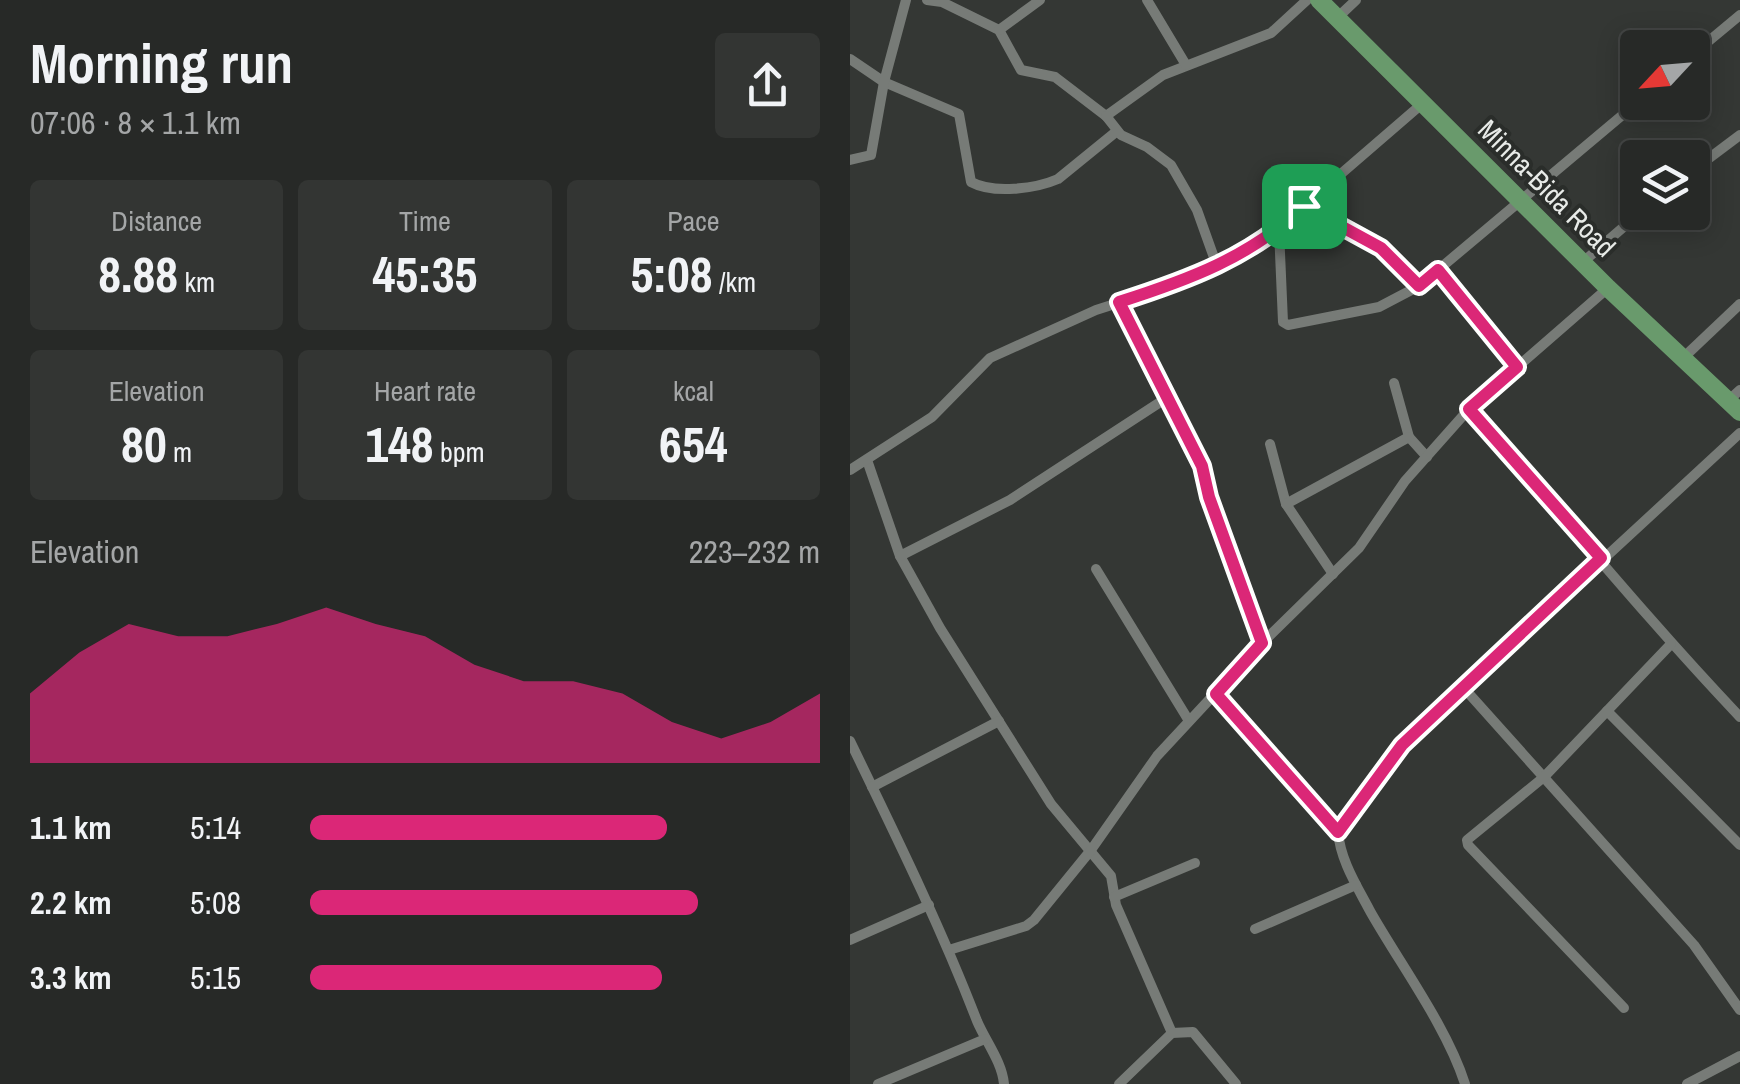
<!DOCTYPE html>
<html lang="en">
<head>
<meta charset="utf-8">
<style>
  body { margin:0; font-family:"Archivo Narrow",sans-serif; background:#333533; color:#f1f3f6; height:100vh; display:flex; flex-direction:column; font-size:38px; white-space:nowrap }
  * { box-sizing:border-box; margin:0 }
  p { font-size:32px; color:#a4a6a7 }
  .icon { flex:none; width:55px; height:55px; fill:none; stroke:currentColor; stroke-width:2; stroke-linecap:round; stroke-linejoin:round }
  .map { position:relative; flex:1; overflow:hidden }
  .details { display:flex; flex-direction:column; background:#272927; width:850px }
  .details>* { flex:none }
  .needle { width:65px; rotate:244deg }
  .buttons { position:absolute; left:770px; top:30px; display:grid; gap:20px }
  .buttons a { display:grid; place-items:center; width:90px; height:90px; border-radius:10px; background:#272927; box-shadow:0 5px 25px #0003,0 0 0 2px #434544; font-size:50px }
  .pin { position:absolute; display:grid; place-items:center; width:85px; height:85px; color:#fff; margin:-42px; border-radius:20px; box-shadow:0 5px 15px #0006 }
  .round { display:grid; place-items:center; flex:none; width:105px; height:105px; border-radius:10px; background:#333533 }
  .summary { display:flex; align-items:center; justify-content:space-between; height:170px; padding:0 30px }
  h1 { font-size:55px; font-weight:700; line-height:75px }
  .stats { display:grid; grid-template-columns:repeat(3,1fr); gap:15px; height:170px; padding:10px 30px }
  .stats div { display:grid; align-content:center; border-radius:10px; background:#333533; text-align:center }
  .stats b { font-size:50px; font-weight:700 }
  .stats small { font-size:28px; font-weight:400 }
  .stats p { font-size:28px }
  .chart { height:280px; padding:20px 30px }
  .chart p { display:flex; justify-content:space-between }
  .chart svg { width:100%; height:180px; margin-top:10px; fill:#db2777; opacity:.7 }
  ul { padding:0 30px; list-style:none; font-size:32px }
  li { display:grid; grid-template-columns:160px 120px 1fr; align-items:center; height:75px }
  li i { height:25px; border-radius:12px; background:#db2777 }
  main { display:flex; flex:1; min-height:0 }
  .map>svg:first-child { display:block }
</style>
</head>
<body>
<main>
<section class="details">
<div class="summary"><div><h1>Morning run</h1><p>07:06 · 8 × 1.1 km</p></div><a class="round"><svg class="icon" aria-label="share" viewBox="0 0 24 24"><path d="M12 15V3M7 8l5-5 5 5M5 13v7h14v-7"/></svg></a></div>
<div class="stats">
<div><p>Distance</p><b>8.88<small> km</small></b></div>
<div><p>Time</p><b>45:35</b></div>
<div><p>Pace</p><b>5:08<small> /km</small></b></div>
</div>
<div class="stats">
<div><p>Elevation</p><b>80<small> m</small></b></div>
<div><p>Heart rate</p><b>148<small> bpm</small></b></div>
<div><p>kcal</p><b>654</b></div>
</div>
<div class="chart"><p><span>Elevation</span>223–232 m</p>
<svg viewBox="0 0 160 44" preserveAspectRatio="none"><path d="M0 44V27L10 17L20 10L30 13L40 13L50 10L60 6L70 10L80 13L90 20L100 24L110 24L120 27L130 34L140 38L150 34L160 27V44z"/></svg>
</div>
<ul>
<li><b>1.1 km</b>5:14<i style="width:70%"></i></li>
<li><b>2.2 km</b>5:08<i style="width:76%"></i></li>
<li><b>3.3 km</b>5:15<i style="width:69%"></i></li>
</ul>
</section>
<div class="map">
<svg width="890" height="1084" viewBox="0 0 890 1084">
  <rect width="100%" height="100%" fill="#343734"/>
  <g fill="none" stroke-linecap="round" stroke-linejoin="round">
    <g stroke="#777b77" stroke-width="10">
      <path d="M77,0L92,2L149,30L171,70L205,77L256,116L313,75L421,33L457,0"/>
      <path d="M297,0L336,65"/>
      <path d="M487,18L506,0"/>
      <path d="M149,30L190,0"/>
      <path d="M842,55L890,15"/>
      <path d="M0,59L34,82L109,114L121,182C143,194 185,189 208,179L267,131"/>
      <path d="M256,116L271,135L297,147L321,165L347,210L367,266"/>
      <path d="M0,160L21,155L34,82L56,0"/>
      <path d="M842,171L890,135"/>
      <path d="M454,206L531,248L569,286"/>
      <path d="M429,230L433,322L438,325L529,307L569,286L788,102"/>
      <path d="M733,262L791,212"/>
      <path d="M588,270L667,367"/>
      <path d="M269,303L352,466L359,497L412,643"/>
      <path d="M833,358L890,304"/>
      <path d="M544,383L559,437L577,457"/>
      <path d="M878,401L890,390"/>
      <path d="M619,409C709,511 796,618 890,717"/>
      <path d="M420,444L436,504L483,574"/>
      <path d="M17,460L50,556L90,628L201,804L261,876L266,905L322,1033"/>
      <path d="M0,470L82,417L140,358L246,310L346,278L411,243L573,103"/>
      <path d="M436,504L559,437"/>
      <path d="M50,556L160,500L318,397"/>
      <path d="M246,569L339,721"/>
      <path d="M613,687L844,945L890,1010"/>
      <path d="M366,694L488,831C490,860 507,886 520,911C550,964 597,1027 615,1084"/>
      <path d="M757,711L890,845"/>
      <path d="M0,741C45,834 90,925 127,1021C136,1042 152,1062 154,1084"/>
      <path d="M22,787L149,721"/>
      <path d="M488,831L552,745L890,433"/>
      <path d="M264,897L345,863"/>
      <path d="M405,929L506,885"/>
      <path d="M0,940L79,905"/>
      <path d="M99,950L176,926L184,920L241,850L307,756L412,643L509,548L555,481L619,409L758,288"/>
      <path d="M774,1008L618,845L617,840L694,777L821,644"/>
      <path d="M28,1084L135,1039"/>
      <path d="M269,1084L322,1033L343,1032L386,1084"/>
      <path d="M837,1084L890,1056"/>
    </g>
    <path stroke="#699a6c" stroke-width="18" d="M469,0L758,288L890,412"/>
  </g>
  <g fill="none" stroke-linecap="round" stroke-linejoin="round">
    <g stroke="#fff" stroke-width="20">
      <path id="route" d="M454,206L531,248L569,286L588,270L667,367L619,409L751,558L552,745L488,832L366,694L412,643L359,497L352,466L269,302C338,280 401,257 454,206Z"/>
    </g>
    <use href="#route" stroke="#db2777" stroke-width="12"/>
  </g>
  <g text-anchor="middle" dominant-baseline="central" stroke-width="8" stroke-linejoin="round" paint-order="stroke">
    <g font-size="28" fill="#e8ebe8" stroke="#2a2d2a">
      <text transform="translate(697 188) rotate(45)">Minna-Bida Road</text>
    </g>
  </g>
</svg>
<div class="buttons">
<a><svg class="needle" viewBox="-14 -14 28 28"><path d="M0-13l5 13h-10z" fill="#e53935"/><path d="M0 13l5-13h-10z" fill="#a4a6a7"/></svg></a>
<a><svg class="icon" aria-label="layers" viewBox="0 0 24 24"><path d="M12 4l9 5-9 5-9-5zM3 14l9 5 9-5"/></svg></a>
</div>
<div class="pin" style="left:454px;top:206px;background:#1e9e55"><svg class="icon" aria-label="arrive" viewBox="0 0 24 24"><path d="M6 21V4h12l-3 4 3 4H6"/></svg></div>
</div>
</main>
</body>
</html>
